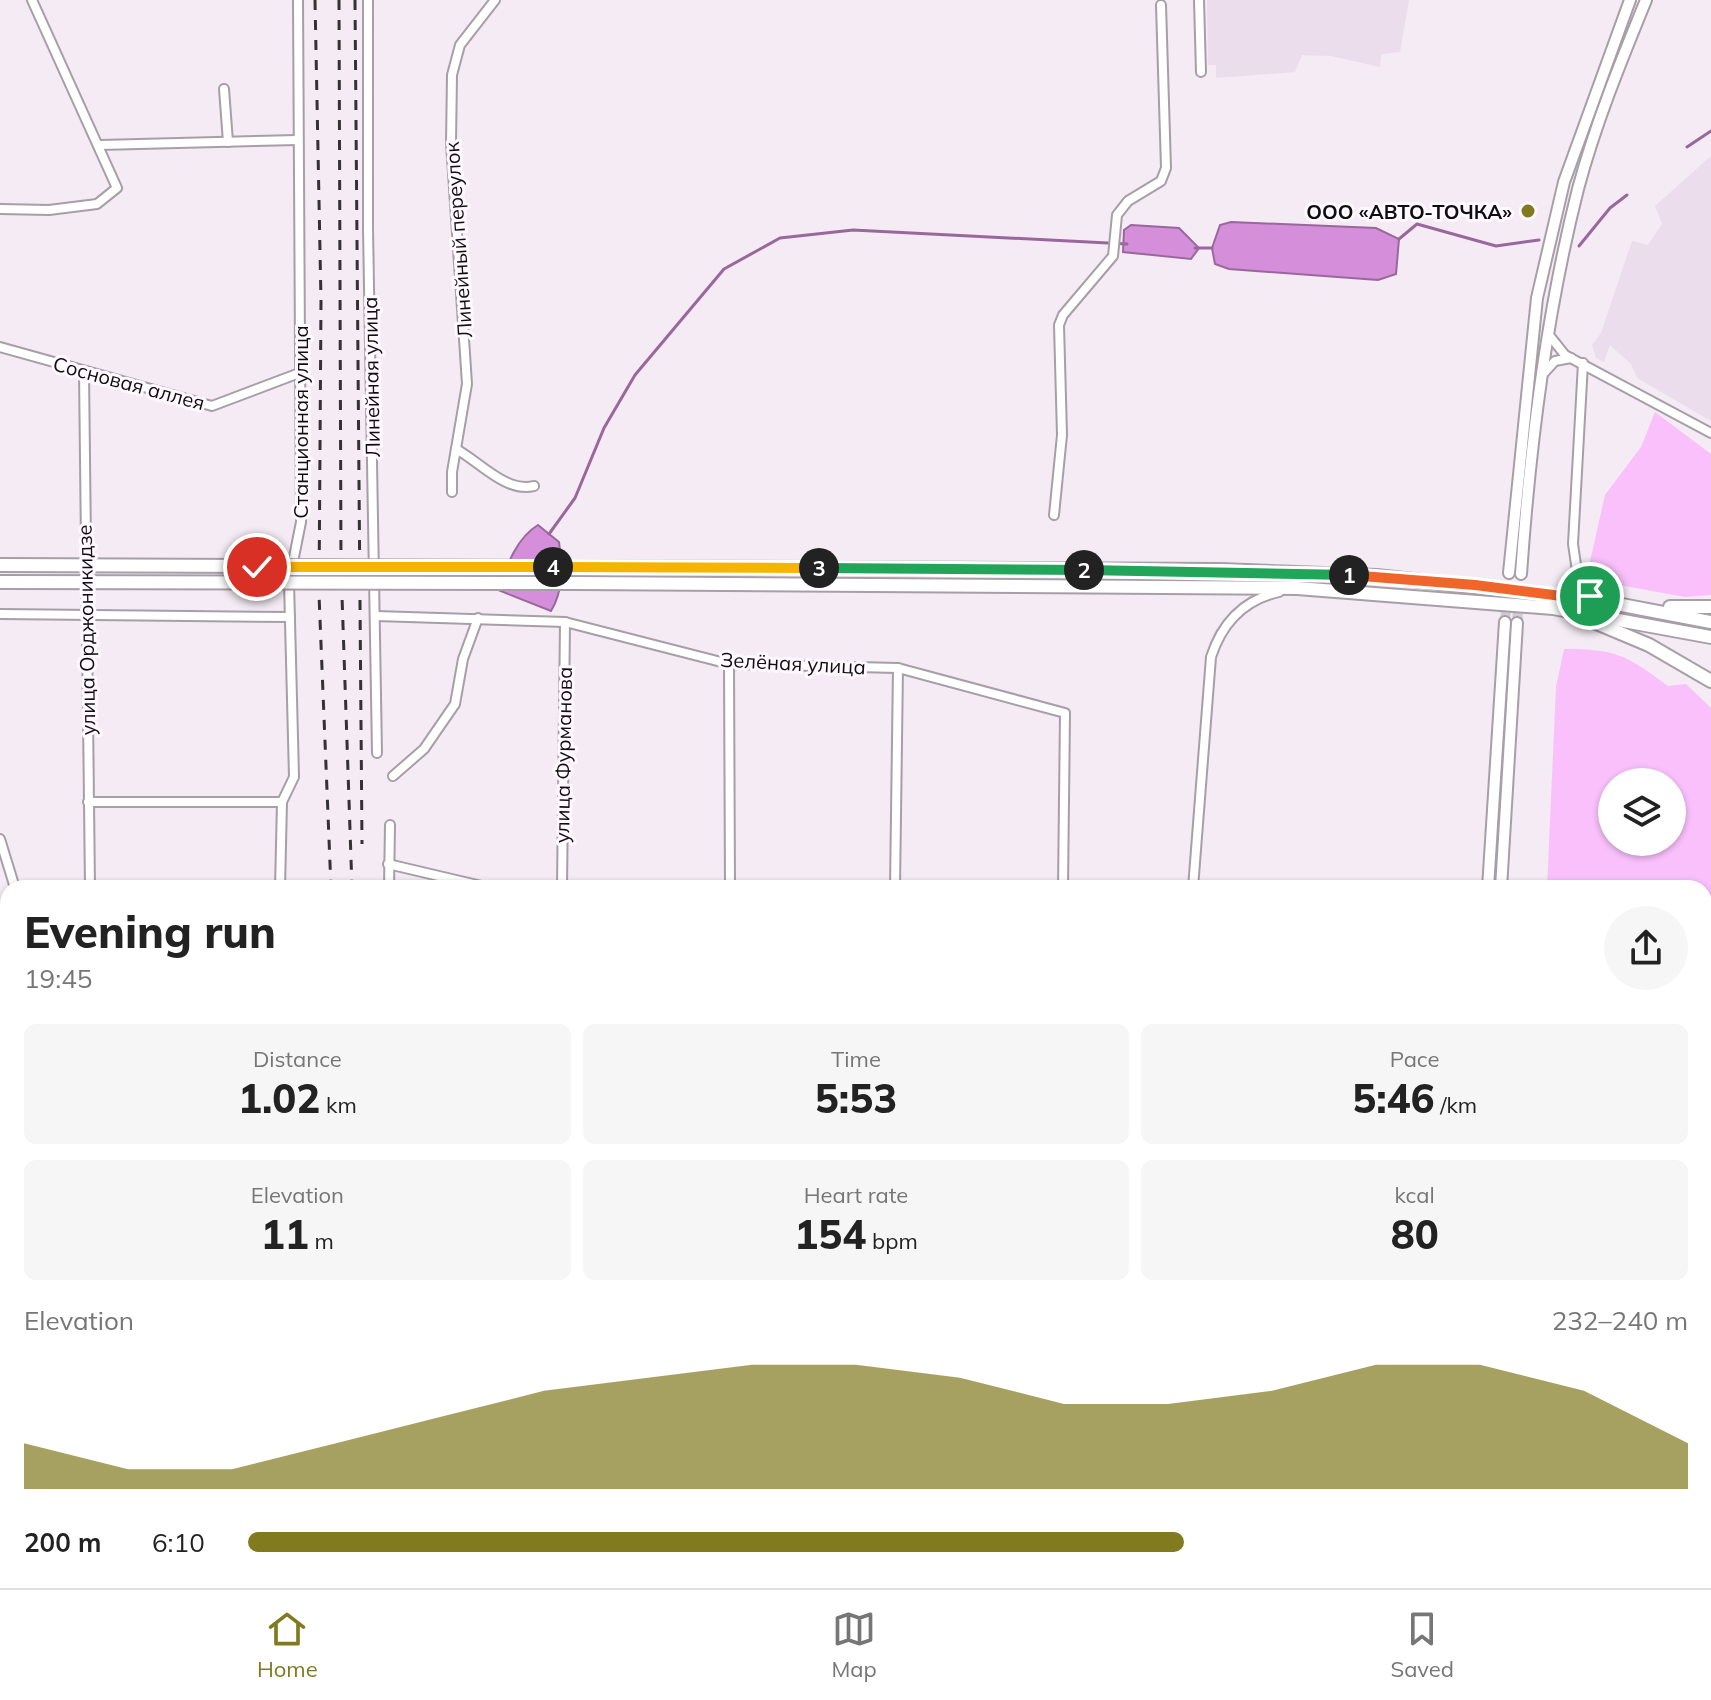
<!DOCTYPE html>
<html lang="en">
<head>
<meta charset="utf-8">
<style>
  body { margin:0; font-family:Mulish,sans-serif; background:#f6f6f6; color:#222; height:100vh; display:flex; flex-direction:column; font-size:30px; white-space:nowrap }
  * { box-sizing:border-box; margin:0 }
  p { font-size:26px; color:#767676 }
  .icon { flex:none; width:44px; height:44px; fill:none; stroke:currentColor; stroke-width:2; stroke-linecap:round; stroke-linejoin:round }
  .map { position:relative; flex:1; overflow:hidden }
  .sheet { position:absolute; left:0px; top:880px; width:1712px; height:708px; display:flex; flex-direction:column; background:#fff; border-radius:24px 24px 0 0; box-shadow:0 2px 6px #0004 }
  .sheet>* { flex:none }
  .controls { position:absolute; left:1598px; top:768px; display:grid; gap:16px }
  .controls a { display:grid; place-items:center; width:88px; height:88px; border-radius:50%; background:#fff; box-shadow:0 2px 6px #0004; font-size:40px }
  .pin { position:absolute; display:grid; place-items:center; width:68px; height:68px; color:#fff; margin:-34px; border:4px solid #fff; border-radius:50%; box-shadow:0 2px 8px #0007 }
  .km { position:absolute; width:40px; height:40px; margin:-20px; border-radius:50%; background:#222; color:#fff; font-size:22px; line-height:40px; text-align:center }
  .round { display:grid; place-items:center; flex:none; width:84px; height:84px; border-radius:42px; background:#f6f6f6 }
  .overview { display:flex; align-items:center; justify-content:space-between; height:136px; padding:0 24px }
  h1 { font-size:44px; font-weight:800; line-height:60px }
  .metrics { display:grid; grid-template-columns:repeat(3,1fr); gap:12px; height:136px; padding:8px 24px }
  .metrics div { display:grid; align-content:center; border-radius:12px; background:#f6f6f6; text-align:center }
  .metrics b { font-size:40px; font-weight:800 }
  .metrics small { font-size:22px; font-weight:400 }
  .metrics p { font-size:22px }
  .chart { height:224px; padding:16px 24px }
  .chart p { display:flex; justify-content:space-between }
  .chart svg { width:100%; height:144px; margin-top:8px; fill:#827a1f; opacity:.7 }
  ul { padding:0 24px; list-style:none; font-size:26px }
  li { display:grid; grid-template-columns:128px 96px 1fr; align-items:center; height:60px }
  li i { height:20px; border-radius:10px; background:#827a1f }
  .menu { display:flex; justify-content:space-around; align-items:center; height:112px; border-top:2px solid #e0e0e0; background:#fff; font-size:22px; color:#767676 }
  .menu a { display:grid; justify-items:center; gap:4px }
  .menu .selected { color:#827a1f }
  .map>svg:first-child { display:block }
</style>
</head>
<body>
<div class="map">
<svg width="1711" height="1588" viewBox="0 0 1711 1588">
  <rect width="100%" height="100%" fill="#f4ebf4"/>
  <g fill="#ecddec">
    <path d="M1207,0H1409L1400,52L1381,54L1380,67L1331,56L1302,55L1295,72L1216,78V65H1208Z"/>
    <path d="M1711,156V421L1637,378L1631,364L1610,345L1604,362L1596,358L1592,345L1601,333L1632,241L1648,245L1662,224L1655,206Z"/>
    <path d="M1029,1580H1350L1352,1588H1030Z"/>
  </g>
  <g fill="#f9c0fc" fill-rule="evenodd">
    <path d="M1655,412L1711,454V595L1685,597L1586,579L1605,495L1641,447Z"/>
    <path d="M1564,649C1617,649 1626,655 1668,686L1686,684L1711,708V1266L1704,1282V888H1547L1556,687ZM1612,782H1672V842H1612Z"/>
    <path d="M0,1544L8,1549V1580H60L73,1588H0Z"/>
    <path d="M389,1580H969V1588H390Z"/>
    <path d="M1531,1580H1598L1595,1588H1532Z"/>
  </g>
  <g fill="#d58ed9" stroke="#9a679d" stroke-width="2">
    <path d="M1231,222L1376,228L1399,239L1396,274L1378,280L1229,269L1215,264L1212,248L1220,225Z"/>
    <path d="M1131,225L1179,228L1199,248L1191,259L1123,252L1124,230Z"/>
    <path d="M538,525L559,542C562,565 564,590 551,611L498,590C506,568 516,538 538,525Z"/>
  </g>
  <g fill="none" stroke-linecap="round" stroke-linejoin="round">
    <g stroke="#9a679d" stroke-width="3">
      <path d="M1687,147L1711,131"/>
      <path d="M1399,239L1417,224L1496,246L1539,240"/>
      <path d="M1579,246L1610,208L1627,195"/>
      <path d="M1195,248H1212"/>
      <path d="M549,534L575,498L604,428L635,375L724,269L780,238L853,230L1127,244"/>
      <path d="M0,1085L8,1083"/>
    </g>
    <g stroke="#d2cad2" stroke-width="10" stroke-dasharray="10 5" stroke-linecap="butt">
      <path d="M1505,622L1509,573"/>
      <path d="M1517,623L1521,574"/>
    </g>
    <g stroke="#a79ea7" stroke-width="12">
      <g id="minor">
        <path d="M368,0V228L377,753"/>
        <path d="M1199,0L1201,72"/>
        <path d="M224,89L228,142"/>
        <path d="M100,145L298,140"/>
        <path d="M0,209L49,210L97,204L117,188L32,0"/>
        <path d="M1549,335L1565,355L1711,433"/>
        <path d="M0,347L212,406L302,372"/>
        <path d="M1583,363L1573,544L1579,585L1596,599"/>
        <path d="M84,372L90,888"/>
        <path d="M1543,374L1555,361L1571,358"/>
        <path d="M456,449C480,462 506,493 534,486"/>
        <path d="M452,492V472L467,384L451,143L452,75L460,45L495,0"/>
        <path d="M1054,515L1062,435L1059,325L1063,315L1113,256L1117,215L1128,201L1161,181L1166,168L1161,5"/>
        <path d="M0,614L290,617"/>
        <path d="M376,616L565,622L729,664L898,668L1065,713L1063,888"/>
        <path d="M729,664L730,888"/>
        <path d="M393,776L424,749L455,704L463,659L478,618"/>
        <path d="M88,802H282"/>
        <path d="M0,839L15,888"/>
        <path d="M388,864L490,888"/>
        <path d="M280,888L282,802L294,777L289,582L301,522L298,0"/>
        <path d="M389,888L390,825"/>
        <path d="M562,888L565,622"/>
        <path d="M895,888L898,668"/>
        <path d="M1193,888L1211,657C1222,623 1243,600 1279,592"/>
        <path d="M0,1030L8,1025"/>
        <path d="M0,1538L8,1542"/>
        <path d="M71,1580L84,1588"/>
        <path d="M94,1580V1588"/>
        <path d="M294,1580V1588"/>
        <path d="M411,1580V1588"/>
        <path d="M567,1580V1588"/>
        <path d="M733,1580V1588"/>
        <path d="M893,1580L894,1588"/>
        <path d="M1409,1580L1411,1588"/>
      </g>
    </g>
    <g stroke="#a79ea7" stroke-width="14">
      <g id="tertiary">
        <path d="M1509,573L1537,298L1564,182L1630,0"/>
        <path d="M1521,574C1530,444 1546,315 1578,189C1595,125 1621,61 1646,0"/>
        <path d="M1488,888L1505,622"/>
        <path d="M1501,888L1517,623"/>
        <path d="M1490,1580L1491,1588"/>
        <path d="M1504,1580L1506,1588"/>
      </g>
    </g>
    <g stroke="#a79ea7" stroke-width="16">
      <g id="primary">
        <path d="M577,567L1221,570L1377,576L1601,601L1711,622"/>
        <path d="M577,583L1297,588L1553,608L1711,637"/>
        <path d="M1670,607H1711"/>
        <path d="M1587,619L1649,645L1711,681"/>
      </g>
    </g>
    <g stroke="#a79ea7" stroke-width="18">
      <g id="trunk">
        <path d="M1704,1354L1711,1338"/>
        <path d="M1704,1442L1711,1423"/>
        <path d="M1627,1588L1629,1580"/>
        <path d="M1660,1588L1662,1580"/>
      </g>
    </g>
    <use href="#minor" stroke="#fff" stroke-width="8"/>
    <use href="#tertiary" stroke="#fff" stroke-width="10"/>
    <use href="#primary" stroke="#fff" stroke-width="12"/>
    <use href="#trunk" stroke="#fff" stroke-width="14"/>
    <g stroke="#353135" stroke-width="3" stroke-dasharray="10 10" stroke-linecap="butt">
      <path d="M315,0L321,301L319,595L331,888"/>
      <path d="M339,0L341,567L352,888"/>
      <path d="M355,0L362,844"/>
      <path d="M354,1580V1588"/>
      <path d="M370,1580V1588"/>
    </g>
    <g stroke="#a79ea7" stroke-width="16" stroke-linecap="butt">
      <g id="primary-bridge">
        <path d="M0,565L577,567"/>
        <path d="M0,582L577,583"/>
      </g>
    </g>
    <use href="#primary-bridge" stroke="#fff" stroke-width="12"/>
  </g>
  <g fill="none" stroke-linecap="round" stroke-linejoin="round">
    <g stroke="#fff" stroke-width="16">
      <path id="split-1" d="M1349,575L1475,585L1601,601L1590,596"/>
    </g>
    <g stroke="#fff" stroke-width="16">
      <path id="split-2" d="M1084,570L1349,575"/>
    </g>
    <g stroke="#fff" stroke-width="16">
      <path id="split-3" d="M819,568L1084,570"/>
    </g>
    <g stroke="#fff" stroke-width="16">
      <path id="split-4" d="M553,567L819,568"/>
    </g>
    <g stroke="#fff" stroke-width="16">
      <path id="split-5" d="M257,567H553"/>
    </g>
    <use href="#split-1" stroke="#f0652b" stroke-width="10"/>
    <use href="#split-2" stroke="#22a559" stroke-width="10"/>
    <use href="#split-3" stroke="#22a559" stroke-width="10"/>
    <use href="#split-4" stroke="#f5b400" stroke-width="10"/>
    <use href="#split-5" stroke="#f5b400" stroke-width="10"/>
  </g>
  <circle fill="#827a1f" stroke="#fff9ff" stroke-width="3" cx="1528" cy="211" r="8"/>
  <g text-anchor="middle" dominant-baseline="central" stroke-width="6" stroke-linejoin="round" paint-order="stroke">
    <g font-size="20" font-weight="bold" fill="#100d10" stroke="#fff9ff" text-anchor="end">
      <text x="1512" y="211">ООО «АВТО-ТОЧКА»</text>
    </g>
    <g font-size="20" fill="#100d10" stroke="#fff9ff">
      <text transform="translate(458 240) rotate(-94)">Линейный переулок</text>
      <text transform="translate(371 377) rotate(-91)">Линейная улица</text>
      <text transform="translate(129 383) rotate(15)">Сосновая аллея</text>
      <text transform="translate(300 422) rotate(-90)">Станционная улица</text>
      <text transform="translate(86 630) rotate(-91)">улица Орджоникидзе</text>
      <text transform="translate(793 663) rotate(3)">Зелёная улица</text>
      <text transform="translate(563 755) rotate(-89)">улица Фурманова</text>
    </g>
  </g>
</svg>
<div class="controls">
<a><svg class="icon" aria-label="layers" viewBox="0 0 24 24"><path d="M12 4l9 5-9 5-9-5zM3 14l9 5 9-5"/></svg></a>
</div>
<div class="pin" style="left:1590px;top:596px;background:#1e9e55"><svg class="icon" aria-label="arrive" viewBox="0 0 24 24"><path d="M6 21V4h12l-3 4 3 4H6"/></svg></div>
<div class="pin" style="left:257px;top:567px;background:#d93025"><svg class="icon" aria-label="check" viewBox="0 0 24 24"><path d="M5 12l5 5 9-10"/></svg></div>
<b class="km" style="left:1349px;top:575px">1</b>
<b class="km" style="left:1084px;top:570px">2</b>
<b class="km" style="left:819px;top:568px">3</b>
<b class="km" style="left:553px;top:567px">4</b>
<section class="sheet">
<div class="overview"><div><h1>Evening run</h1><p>19:45</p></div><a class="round"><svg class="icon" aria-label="share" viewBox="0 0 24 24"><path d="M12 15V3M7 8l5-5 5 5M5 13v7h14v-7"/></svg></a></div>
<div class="metrics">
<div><p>Distance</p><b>1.02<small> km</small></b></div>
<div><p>Time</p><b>5:53</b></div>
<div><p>Pace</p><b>5:46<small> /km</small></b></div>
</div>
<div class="metrics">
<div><p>Elevation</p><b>11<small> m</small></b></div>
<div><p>Heart rate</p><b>154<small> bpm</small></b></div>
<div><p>kcal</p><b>80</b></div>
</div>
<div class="chart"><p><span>Elevation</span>232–240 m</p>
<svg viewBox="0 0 160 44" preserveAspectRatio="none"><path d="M0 44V30L10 38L20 38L30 30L40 22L50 14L60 10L70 6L80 6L90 10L100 18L110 18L120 14L130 6L140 6L150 14L160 30V44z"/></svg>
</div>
<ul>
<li><b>200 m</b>6:10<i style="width:65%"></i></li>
</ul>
</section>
</div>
<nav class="menu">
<a class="selected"><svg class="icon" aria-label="home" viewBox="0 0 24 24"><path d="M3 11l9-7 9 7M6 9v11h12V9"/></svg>Home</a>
<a><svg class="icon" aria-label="map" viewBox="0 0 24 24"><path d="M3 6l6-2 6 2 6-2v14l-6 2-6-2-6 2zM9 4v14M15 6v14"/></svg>Map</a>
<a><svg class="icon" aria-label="saved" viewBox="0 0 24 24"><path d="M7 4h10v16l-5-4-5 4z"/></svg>Saved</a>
</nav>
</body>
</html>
